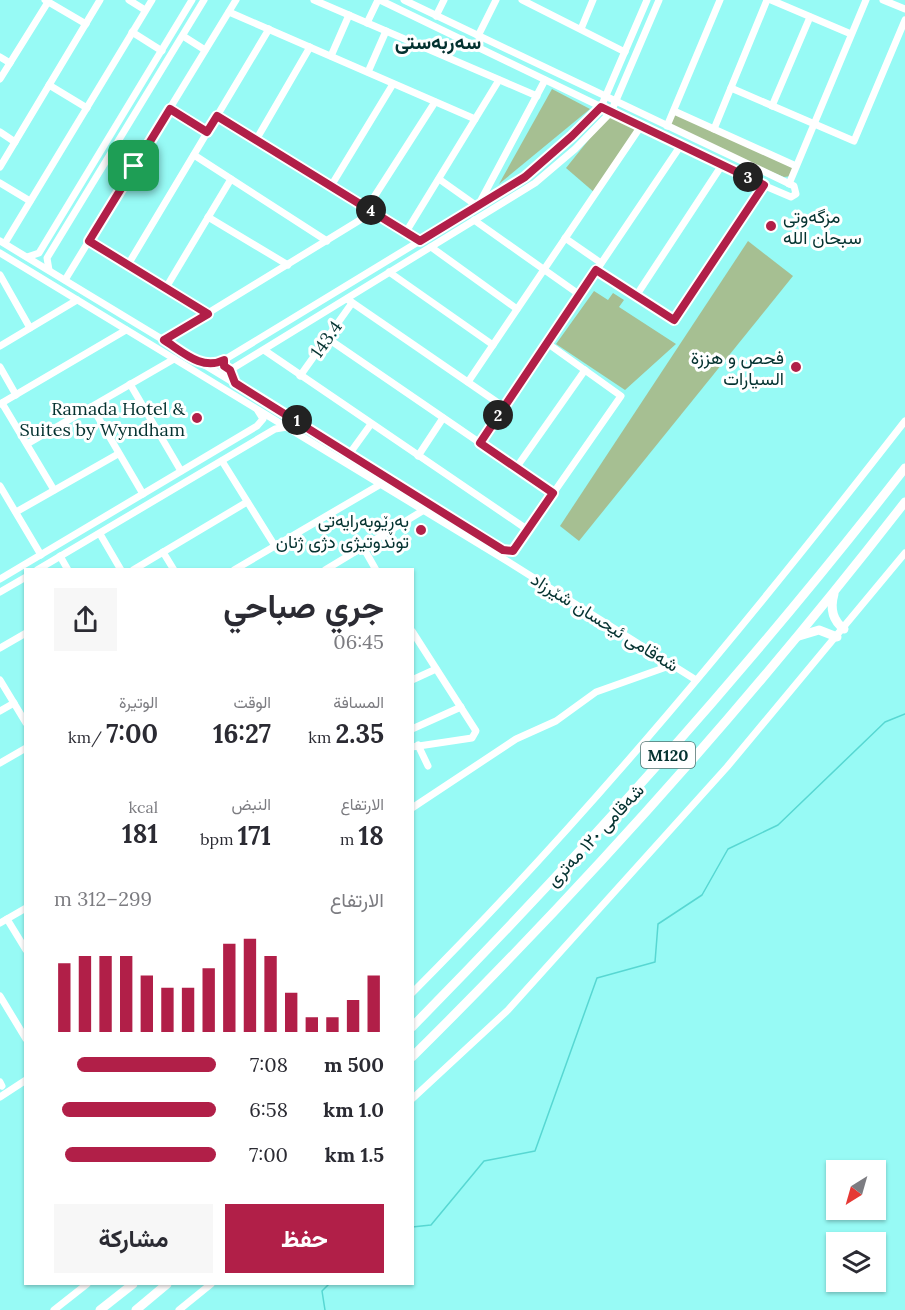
<!DOCTYPE html>
<html lang="ar">
<head>
<meta charset="utf-8">
<style>
  body { margin:0; font-family:Lora,Vazirmatn,serif; background:#f7f7f7; color:#2b2b33; direction:rtl; height:100vh; display:flex; flex-direction:column; font-size:22px; white-space:nowrap }
  * { box-sizing:border-box; margin:0 }
  p { font-size:20px; color:#7c7c81 }
  .icon { flex:none; width:33px; height:33px; fill:none; stroke:currentColor; stroke-width:2; stroke-linecap:round; stroke-linejoin:round }
  .map { position:relative; flex:1; overflow:hidden; direction:ltr }
  .drawer { position:absolute; left:24px; top:568px; width:390px; height:717px; display:flex; flex-direction:column; background:#fff; border-radius:0px; box-shadow:0 2px 4px #0004; direction:rtl }
  .drawer>* { flex:none }
  .needle { width:39px; rotate:217deg }
  .tools { position:absolute; left:826px; top:1160px; display:grid; gap:12px }
  .tools a { display:grid; place-items:center; width:60px; height:60px; border-radius:0px; background:#fff; box-shadow:0 2px 4px #0004; font-size:30px }
  .pin { position:absolute; display:grid; place-items:center; width:51px; height:51px; color:#fff; margin:-26px; border-radius:12px; box-shadow:0 3px 9px #0006 }
  .km { position:absolute; width:30px; height:30px; margin:-15px; border-radius:50%; background:#222; color:#fff; font-size:16px; line-height:30px; text-align:center }
  .round { display:grid; place-items:center; flex:none; width:63px; height:63px; border-radius:0px; background:#f7f7f7 }
  .overview { display:flex; align-items:center; justify-content:space-between; height:102px; padding:0 30px }
  h1 { font-size:33px; font-weight:700; line-height:45px }
  .metrics { display:grid; grid-template-columns:repeat(3,1fr); gap:9px; height:102px; padding:6px 30px }
  .metrics div { display:grid; align-content:center }
  .metrics b { font-size:26px; font-weight:700 }
  .metrics small { font-size:16px; font-weight:400 }
  .metrics p { font-size:16px }
  .chart { height:168px; padding:12px 30px }
  .chart p { display:flex; justify-content:space-between }
  .chart svg { width:100%; height:108px; margin-top:6px; stroke:#b11f48; stroke-width:6 }
  .action { display:flex; gap:12px; margin-top:auto; padding:12px 30px }
  .action a { flex:1; height:69px; border-radius:0px; background:#b11f48; color:#fff; font-size:24px; font-weight:700; line-height:69px; text-align:center }
  .action a+a { background:#f7f7f7; color:#2b2b33 }
  ul { padding:0 30px; list-style:none; font-size:20px }
  li { display:grid; grid-template-columns:96px 72px 1fr; align-items:center; height:45px }
  li i { height:15px; border-radius:8px; background:#b11f48 }
  .map>svg:first-child { display:block }
</style>
</head>
<body>
<div class="map">
<svg width="905" height="1310" viewBox="0 0 905 1310">
  <rect width="100%" height="100%" fill="#97faf5"/>
  <g fill="#a6bf92">
    <path d="M552,89L590,109L499,184Z"/>
    <path d="M674,111L796,166L792,176L784,177L718,150L667,126Z"/>
    <path d="M611,112L641,126L595,193L566,168Z"/>
    <path d="M748,241L793,276L579,541L560,526Z"/>
    <path d="M594,291L608,300L613,293L624,300L619,307L676,344L625,390L556,344Z"/>
  </g>
  <g fill="none" stroke-linecap="round" stroke-linejoin="round">
    <g stroke="#57d7d2" stroke-width="1.5">
      <path d="M412,1227L431,1225L484,1161L535,1151L597,978L655,962L658,924L702,895L728,849L778,825L885,722L905,714"/>
      <path d="M325,1310L322,1291L329,1284"/>
    </g>
    <g stroke="#fff" stroke-width="7">
      <path d="M45,0L86,24"/>
      <path d="M129,0L145,10"/>
      <path d="M314,0L537,96"/>
      <path d="M380,0L763,185L791,197L796,194L794,186L404,0"/>
      <path d="M522,0L625,52"/>
      <path d="M771,0L851,34"/>
      <path d="M883,0L905,9"/>
      <path d="M229,12L475,119"/>
      <path d="M436,16L444,0"/>
      <path d="M367,23L378,0"/>
      <path d="M581,29L593,0"/>
      <path d="M132,32L162,51"/>
      <path d="M183,36L205,50"/>
      <path d="M478,36L496,0"/>
      <path d="M331,56L349,15"/>
      <path d="M0,57L10,63"/>
      <path d="M368,72L386,31"/>
      <path d="M0,79L48,2"/>
      <path d="M49,85L87,108"/>
      <path d="M731,88L854,141L905,20"/>
      <path d="M772,106L810,17"/>
      <path d="M169,109L207,131"/>
      <path d="M674,111L796,166"/>
      <path d="M217,116L420,241"/>
      <path d="M667,126L720,0"/>
      <path d="M714,129L767,0"/>
      <path d="M0,132L15,142"/>
      <path d="M256,140L310,47"/>
      <path d="M113,152L134,166"/>
      <path d="M194,155L327,241"/>
      <path d="M0,167L100,0"/>
      <path d="M439,179L477,206"/>
      <path d="M0,183L30,201"/>
      <path d="M789,184L866,0"/>
      <path d="M331,186L393,84"/>
      <path d="M480,202L545,80"/>
      <path d="M367,208L435,102"/>
      <path d="M208,217L288,265"/>
      <path d="M474,220L580,295"/>
      <path d="M406,232L499,80"/>
      <path d="M565,238L601,263"/>
      <path d="M0,241L350,453L474,533L483,546"/>
      <path d="M89,241L208,313"/>
      <path d="M5,243L152,0"/>
      <path d="M431,247L517,309"/>
      <path d="M0,253L507,561L696,680"/>
      <path d="M27,257L39,253L192,0"/>
      <path d="M129,263L269,29"/>
      <path d="M49,270L47,258L204,0"/>
      <path d="M596,270L674,319L763,185"/>
      <path d="M389,272L493,345"/>
      <path d="M0,275L30,328"/>
      <path d="M65,280L236,0"/>
      <path d="M167,286L231,179"/>
      <path d="M636,296L722,165"/>
      <path d="M347,299L504,407"/>
      <path d="M327,338L553,493"/>
      <path d="M164,340L373,212"/>
      <path d="M0,346L77,300"/>
      <path d="M264,350L528,530"/>
      <path d="M204,364L213,365L224,360L525,177L572,136L601,107L647,0"/>
      <path d="M0,367L16,395"/>
      <path d="M300,376L352,303"/>
      <path d="M468,382L641,126"/>
      <path d="M235,383L230,370L535,183L575,149L611,112L659,0"/>
      <path d="M130,384L181,471"/>
      <path d="M2,403L54,490"/>
      <path d="M0,404L126,330"/>
      <path d="M92,407L143,494"/>
      <path d="M480,443L681,145"/>
      <path d="M27,444L174,359"/>
      <path d="M350,453L371,424"/>
      <path d="M418,456L443,418"/>
      <path d="M222,461L275,546"/>
      <path d="M516,468L585,370"/>
      <path d="M0,486L41,555"/>
      <path d="M16,512L118,454"/>
      <path d="M100,534L121,570"/>
      <path d="M478,535L503,550L513,551L621,396L547,343"/>
      <path d="M363,547L376,570"/>
      <path d="M163,552L174,570"/>
      <path d="M60,556L68,570"/>
      <path d="M37,570L275,429L287,427"/>
      <path d="M133,570L247,502"/>
      <path d="M234,570L381,484"/>
      <path d="M325,570L424,510"/>
      <path d="M0,579L257,426L263,419L258,411"/>
      <path d="M0,592L26,577"/>
      <path d="M412,631L476,731L472,738L412,747"/>
      <path d="M0,648L26,633"/>
      <path d="M0,680L26,723"/>
      <path d="M412,680L436,669"/>
      <path d="M0,711L14,703"/>
      <path d="M412,729L461,707"/>
      <path d="M418,745L428,766"/>
      <path d="M0,763L26,748"/>
      <path d="M412,808L516,739L556,721L596,692L672,665"/>
      <path d="M7,919L26,950"/>
      <path d="M0,923L26,908"/>
      <path d="M412,993C590,815 751,619 905,421"/>
      <path d="M0,996L26,1039"/>
      <path d="M0,1082L2,1086"/>
      <path d="M0,1097L26,1080"/>
      <path d="M412,1099L508,1010L727,767L905,553"/>
      <path d="M54,1310L87,1284"/>
      <path d="M179,1310L211,1284"/>
    </g>
    <g stroke="#fff" stroke-width="9">
      <path d="M834,594C830,608 832,620 844,629"/>
      <path d="M799,636L819,630L837,637"/>
      <path d="M412,1027C587,849 752,665 905,468"/>
      <path d="M412,1057C588,883 753,698 905,502"/>
      <path d="M100,1310L133,1284"/>
      <path d="M136,1310L167,1284"/>
    </g>
  </g>
  <g fill="none" stroke-linecap="round" stroke-linejoin="round">
    <g stroke="#fff" stroke-width="12">
      <path id="route" d="M601,107L764,185L674,320L596,270L480,443L553,493L513,551L503,550L474,532L235,383L230,370L224,366V360C202,371 183,352 164,340L208,314L89,241L170,109L207,132L217,116L420,241L525,177L572,136Z"/>
    </g>
    <use href="#route" stroke="#b11f48" stroke-width="8"/>
  </g>
  <g fill="#b11f48" stroke="#fff" stroke-width="2">
    <circle cx="771" cy="226" r="6"/>
    <circle cx="796" cy="367" r="6"/>
    <circle cx="197" cy="418" r="6"/>
    <circle cx="421" cy="530" r="6"/>
  </g>
  <g text-anchor="middle" dominant-baseline="central" stroke-width="6" stroke-linejoin="round" paint-order="stroke">
    <rect fill="#fff" stroke="#4f706e" stroke-width="1.5" x="641" y="742" width="54" height="26" rx="4.5"/>
    <g font-size="16" font-weight="bold" fill="#043230">
      <text x="668" y="755">M120</text>
    </g>
    <g font-size="18" fill="#043230" stroke="#fff" text-anchor="end">
      <text x="783" y="216" text-anchor="start">مزگەوتی<tspan x="783" dy="21">سبحان اللە</tspan></text>
      <text x="784" y="357">فحص و هززة<tspan x="784" dy="21">السيارات</tspan></text>
      <text x="185" y="408">Ramada Hotel &amp;<tspan x="185" dy="21">Suites by Wyndham</tspan></text>
      <text x="409" y="520">بەڕێوبەرایەتی<tspan x="409" dy="21">توندوتیژی دژی ژنان</tspan></text>
    </g>
    <g font-size="18" fill="#043230" stroke="#fff">
      <text transform="translate(326 339) rotate(-55)">143.4</text>
      <text transform="translate(605 622) rotate(32)">شەقامی ئیحسان شێرزاد</text>
      <text transform="translate(595 835) rotate(-47)">شەقامی ١٢٠ مەتری</text>
    </g>
    <g font-size="20" font-weight="bold" fill="#043230" stroke="#fff">
      <text x="438" y="41">سه‌ربه‌ستی</text>
    </g>
  </g>
</svg>
<div class="tools">
<a><svg class="needle" viewBox="-14 -14 28 28"><path d="M0-13l5 13h-10z" fill="#e53935"/><path d="M0 13l5-13h-10z" fill="#7c7c81"/></svg></a>
<a><svg class="icon" aria-label="layers" viewBox="0 0 24 24"><path d="M12 4l9 5-9 5-9-5zM3 14l9 5 9-5"/></svg></a>
</div>
<div class="pin" style="left:134px;top:166px;background:#1e9e55"><svg class="icon" aria-label="arrive" viewBox="0 0 24 24"><path d="M6 21V4h12l-3 4 3 4H6"/></svg></div>
<b class="km" style="left:297px;top:420px">1</b>
<b class="km" style="left:498px;top:415px">2</b>
<b class="km" style="left:748px;top:177px">3</b>
<b class="km" style="left:371px;top:210px">4</b>
<section class="drawer">
<div class="overview"><div><h1>جري صباحي</h1><p>06:45</p></div><a class="round"><svg class="icon" aria-label="share" viewBox="0 0 24 24"><path d="M12 15V3M7 8l5-5 5 5M5 13v7h14v-7"/></svg></a></div>
<div class="metrics">
<div><p>المسافة</p><b>2.35<small> km</small></b></div>
<div><p>الوقت</p><b>16:27</b></div>
<div><p>الوتيرة</p><b>7:00<small> /km</small></b></div>
</div>
<div class="metrics">
<div><p>الارتفاع</p><b>18<small> m</small></b></div>
<div><p>النبض</p><b>171<small> bpm</small></b></div>
<div><p>kcal</p><b>181</b></div>
</div>
<div class="chart"><p><span>الارتفاع</span>299–312 m</p>
<svg viewBox="0 0 160 44" preserveAspectRatio="none"><path d="M5 44V16M15 44V13M25 44V13M35 44V13M45 44V21M55 44V26M65 44V26M75 44V18M85 44V8M95 44V6M105 44V13M115 44V28M125 44V38M135 44V38M145 44V31M155 44V21"/></svg>
</div>
<ul>
<li><b>500 m</b>7:08<i style="width:86%"></i></li>
<li><b>1.0 km</b>6:58<i style="width:95%"></i></li>
<li><b>1.5 km</b>7:00<i style="width:93%"></i></li>
</ul>
<div class="action"><a>حفظ</a><a>مشاركة</a></div>
</section>
</div>
</body>
</html>
